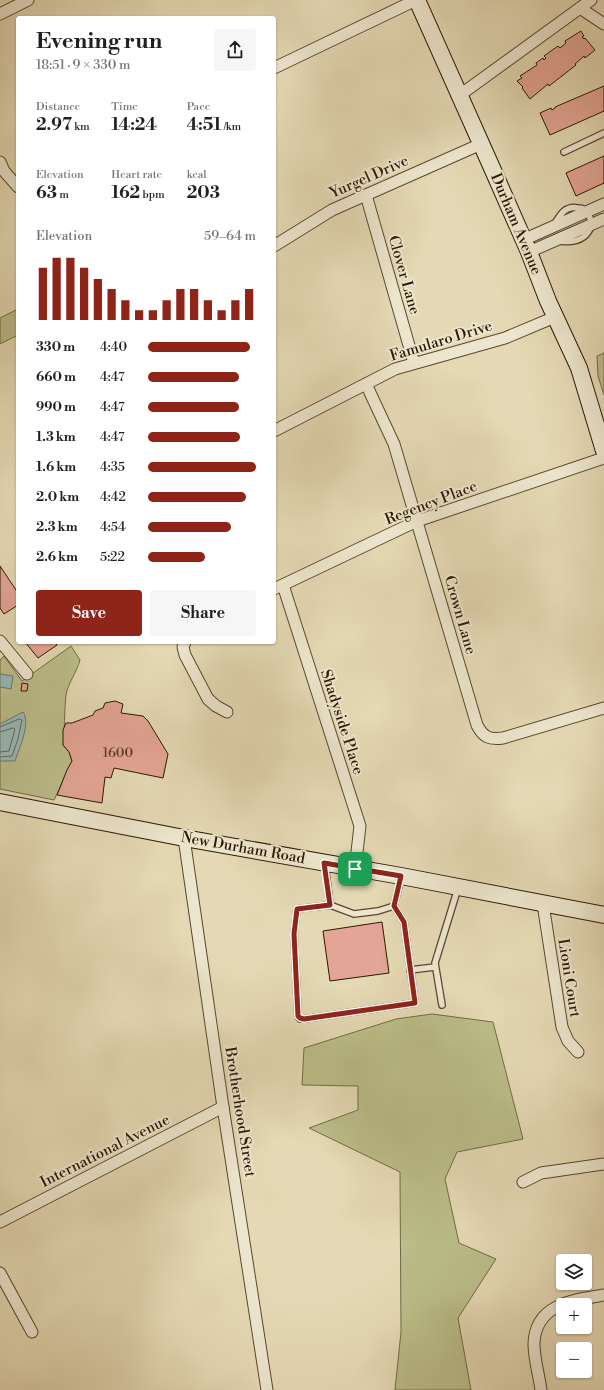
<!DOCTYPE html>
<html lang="en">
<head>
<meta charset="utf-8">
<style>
  body { margin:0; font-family:"Libre Bodoni",serif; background:#f6f6f6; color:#202124; height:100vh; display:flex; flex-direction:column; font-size:15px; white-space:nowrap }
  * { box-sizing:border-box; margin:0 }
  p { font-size:13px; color:#757577 }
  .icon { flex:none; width:22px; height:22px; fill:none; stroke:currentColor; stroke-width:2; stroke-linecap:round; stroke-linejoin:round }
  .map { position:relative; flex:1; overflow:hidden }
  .side { position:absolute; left:16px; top:16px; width:260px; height:628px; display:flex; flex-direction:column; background:#fff; border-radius:4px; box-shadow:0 1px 3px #0004 }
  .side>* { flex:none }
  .fabs { position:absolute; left:556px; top:1254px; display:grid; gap:8px }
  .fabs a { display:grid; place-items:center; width:36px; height:36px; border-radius:4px; background:#fff; box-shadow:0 1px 3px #0004; font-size:20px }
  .pin { position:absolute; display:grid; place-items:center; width:34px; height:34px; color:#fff; margin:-17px; border-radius:8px; box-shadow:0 2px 6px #0006 }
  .round { display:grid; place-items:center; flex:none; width:42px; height:42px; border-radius:4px; background:#f6f6f6 }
  .overview { display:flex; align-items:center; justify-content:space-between; height:68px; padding:0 20px }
  h1 { font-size:22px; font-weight:800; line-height:30px }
  .metrics { display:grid; grid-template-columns:repeat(3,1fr); gap:6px; height:68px; padding:4px 20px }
  .metrics div { display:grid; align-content:center }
  .metrics b { font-size:17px; font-weight:800 }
  .metrics small { font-size:11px; font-weight:400 }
  .metrics p { font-size:11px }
  .chart { height:112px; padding:8px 20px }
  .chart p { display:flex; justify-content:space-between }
  .chart svg { width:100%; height:72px; margin-top:4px; stroke:#8f2418; stroke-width:6 }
  .button { display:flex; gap:8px; margin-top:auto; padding:8px 20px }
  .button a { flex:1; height:46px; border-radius:4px; background:#8f2418; color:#fff; font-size:16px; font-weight:800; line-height:46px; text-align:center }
  .button a+a { background:#f6f6f6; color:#202124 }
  ul { padding:0 20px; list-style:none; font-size:13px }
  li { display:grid; grid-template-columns:64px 48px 1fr; align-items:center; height:30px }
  li i { height:10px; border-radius:5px; background:#8f2418 }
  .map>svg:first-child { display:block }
</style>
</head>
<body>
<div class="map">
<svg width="604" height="1390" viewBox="0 0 604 1390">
  <rect width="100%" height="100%" fill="#e4d9b4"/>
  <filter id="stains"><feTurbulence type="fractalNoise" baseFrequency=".005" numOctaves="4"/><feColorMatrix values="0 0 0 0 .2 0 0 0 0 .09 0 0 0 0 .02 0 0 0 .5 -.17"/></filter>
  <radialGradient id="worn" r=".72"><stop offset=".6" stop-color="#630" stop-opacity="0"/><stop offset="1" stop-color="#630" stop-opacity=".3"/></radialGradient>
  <g fill="#bbbd89" stroke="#736a46">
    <path d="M18,309V335L0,344V318Z"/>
    <path d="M604,353V395L598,376L597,356Z"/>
    <path d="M71,646L80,660C77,672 68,683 66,695C64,712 65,729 63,745L69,752L72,761C65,773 61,787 54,800L0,789V660L4,656L22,681Z"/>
    <path d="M432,1014L493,1022L523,1139L457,1152L445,1179L459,1243L496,1259L458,1318L471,1390H395L401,1332L400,1172L309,1128L358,1110V1086L302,1085L304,1048L396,1019Z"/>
  </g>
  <g fill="#98b8b6" stroke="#6c786e">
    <path d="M0,674L13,676L11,689L0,687Z"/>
    <path d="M23,712C31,723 19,749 15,761H0V724Z"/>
  </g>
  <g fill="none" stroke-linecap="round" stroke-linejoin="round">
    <g stroke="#62685c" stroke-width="1">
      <path d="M0,727L19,719L22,720L18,739L12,756L0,757"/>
      <path d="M0,732L13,728L15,729L9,751L0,752"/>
    </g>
  </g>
  <g fill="#e3a595" stroke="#2b1802">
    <path d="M581,31L584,36L582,37L584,39L585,38L595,50L585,58L584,56L575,64L576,65L549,86L548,84L530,99L522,88L523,87L517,81L522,78L520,76L537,65L536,63L543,58L544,60L546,58L544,56L558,46L560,48L566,43L565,41Z"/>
    <path d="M604,86V111L550,135L540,113L551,108L552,110L555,108V107Z"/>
    <path d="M604,156V183L576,196L566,173Z"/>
    <path d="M0,566L18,593V605L4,614L0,608Z"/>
    <path d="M25,642H55L57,645L38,658Z"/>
    <path d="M22,683L28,684L27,691H21Z"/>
    <path d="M115,701L123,704L121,713L143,716L148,721L168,754L163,778L114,768L111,778L105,777L102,803L57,795L67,770L72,761L69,752L63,745V730L66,723H72L93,715L95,711L103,708L105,703Z"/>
    <path d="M382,922L389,973L330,981L323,931Z"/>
  </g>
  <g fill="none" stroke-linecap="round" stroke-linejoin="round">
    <g stroke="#59482e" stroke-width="8">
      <g id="service">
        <path d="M564,152L604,133"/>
        <path d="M554,225C560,215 565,205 578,208C581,208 585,209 587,212C589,215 591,220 592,224C587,240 575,243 560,241"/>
        <path d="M325,864L330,905"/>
        <path d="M394,906L378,911L354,914L330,905L297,909L294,934L298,1016L300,1019H304L415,1003L404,922L394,906L401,877"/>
        <path d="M410,970L435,967"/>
        <path d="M442,1005L435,963L458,888"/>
      </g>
    </g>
    <g stroke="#59482e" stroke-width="13">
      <g id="minor">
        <path d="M580,8L604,24"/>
        <path d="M0,14L28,0"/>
        <path d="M274,68L416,0"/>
        <path d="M460,95L591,0"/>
        <path d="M0,162L4,171L18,187"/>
        <path d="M366,195L414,363"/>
        <path d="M523,240L604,204"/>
        <path d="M274,246L332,210L481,144"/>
        <path d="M529,252L604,219"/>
        <path d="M366,384L394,444L477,725C483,737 489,740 503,738L604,708"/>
        <path d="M274,431L395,369L505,338L555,317"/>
        <path d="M283,585L360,826L355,869"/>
        <path d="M274,589L417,521L604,458"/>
        <path d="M0,641L27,674"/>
        <path d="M185,642L183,647L185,655L208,699L216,706L227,712"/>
        <path d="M184,838L223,1107L267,1390"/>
        <path d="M543,904L562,1027L568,1041L578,1052"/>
        <path d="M523,1182L541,1173L604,1164"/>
        <path d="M0,1222L223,1107"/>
        <path d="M0,1273L32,1332"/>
        <path d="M541,1390C539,1375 534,1359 534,1344C535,1304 573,1300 604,1295"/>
      </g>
    </g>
    <g stroke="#2b1802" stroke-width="18">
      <g id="secondary">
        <path d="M417,0L496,177L529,252L548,301L579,368L604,451"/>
        <path d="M0,802L184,838L401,876L604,915"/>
      </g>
    </g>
    <use href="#service" stroke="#ede6ce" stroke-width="5.5"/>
    <use href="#minor" stroke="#ede6ce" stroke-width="11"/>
    <use href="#secondary" stroke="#ede6ce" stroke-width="16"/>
  </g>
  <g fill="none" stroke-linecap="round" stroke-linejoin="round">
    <g stroke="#fff" stroke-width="8">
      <path id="route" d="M324,863L401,876L394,906L404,922L415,1003L304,1019L300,1018L298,1016L294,934L297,909L330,905Z"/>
    </g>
    <use href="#route" stroke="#8f2418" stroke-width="5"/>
  </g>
  <g text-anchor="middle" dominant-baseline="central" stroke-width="4" stroke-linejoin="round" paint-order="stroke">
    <g font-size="13" fill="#593b27">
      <text x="118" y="753">1600</text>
    </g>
    <g font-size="15" fill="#2b1802" stroke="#ede6ce">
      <text transform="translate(369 177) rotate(-24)">Yurgel Drive</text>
      <text transform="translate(516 224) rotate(67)">Durham Avenue</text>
      <text transform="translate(404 275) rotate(74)">Clover Lane</text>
      <text transform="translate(441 341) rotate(-17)">Famularo Drive</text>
      <text transform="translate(431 503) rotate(-21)">Regency Place</text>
      <text transform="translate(460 615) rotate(74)">Crown Lane</text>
      <text transform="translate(342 722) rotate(72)">Shadyside Place</text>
      <text transform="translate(243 848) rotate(10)">New Durham Road</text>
      <text transform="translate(569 978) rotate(81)">Lioni Court</text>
      <text transform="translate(240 1112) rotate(81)">Brotherhood Street</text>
      <text transform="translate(105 1151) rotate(-27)">International Avenue</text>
    </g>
  </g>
  <rect width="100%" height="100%" filter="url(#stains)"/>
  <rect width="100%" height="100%" fill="url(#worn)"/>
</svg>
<div class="fabs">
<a><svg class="icon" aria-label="layers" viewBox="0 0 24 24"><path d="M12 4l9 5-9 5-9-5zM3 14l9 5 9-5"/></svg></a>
<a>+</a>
<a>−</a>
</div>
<div class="pin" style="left:355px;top:869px;background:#1e9e55"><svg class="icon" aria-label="arrive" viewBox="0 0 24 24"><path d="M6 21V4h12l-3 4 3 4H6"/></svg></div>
<section class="side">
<div class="overview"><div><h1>Evening run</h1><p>18:51 · 9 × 330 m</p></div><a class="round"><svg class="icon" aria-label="share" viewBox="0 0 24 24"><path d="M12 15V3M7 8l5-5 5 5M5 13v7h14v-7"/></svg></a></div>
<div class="metrics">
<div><p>Distance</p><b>2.97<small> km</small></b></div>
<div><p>Time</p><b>14:24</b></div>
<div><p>Pace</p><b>4:51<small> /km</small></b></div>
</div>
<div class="metrics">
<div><p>Elevation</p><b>63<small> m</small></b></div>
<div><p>Heart rate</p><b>162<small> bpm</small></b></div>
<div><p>kcal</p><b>203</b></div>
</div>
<div class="chart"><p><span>Elevation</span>59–64 m</p>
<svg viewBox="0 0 160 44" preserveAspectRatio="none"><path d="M5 44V12M15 44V6M25 44V6M35 44V12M45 44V19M55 44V25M65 44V32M75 44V38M85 44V38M95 44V32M105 44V25M115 44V25M125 44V32M135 44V38M145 44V32M155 44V25"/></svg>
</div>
<ul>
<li><b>330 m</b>4:40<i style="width:94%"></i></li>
<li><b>660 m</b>4:47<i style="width:84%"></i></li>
<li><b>990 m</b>4:47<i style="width:84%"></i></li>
<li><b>1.3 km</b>4:47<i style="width:85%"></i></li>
<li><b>1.6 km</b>4:35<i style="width:100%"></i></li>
<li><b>2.0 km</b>4:42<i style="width:91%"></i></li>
<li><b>2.3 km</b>4:54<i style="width:77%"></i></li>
<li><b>2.6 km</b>5:22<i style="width:53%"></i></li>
</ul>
<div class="button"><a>Save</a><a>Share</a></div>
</section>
</div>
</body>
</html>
